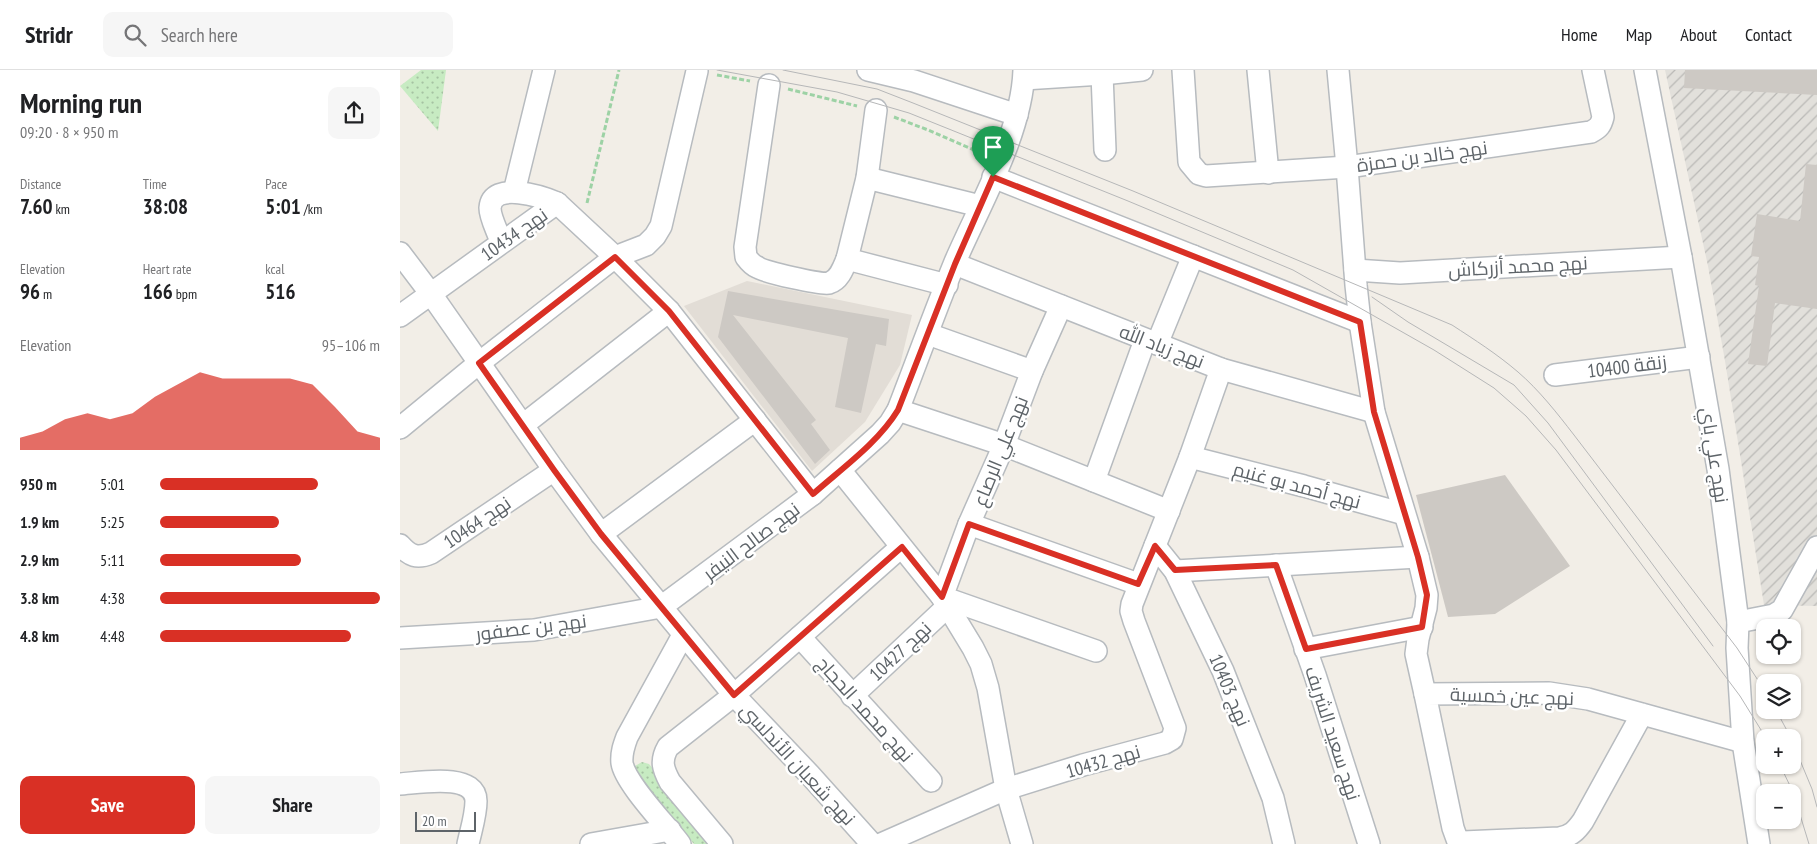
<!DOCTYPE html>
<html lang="en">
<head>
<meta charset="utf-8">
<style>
  body { margin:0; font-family:"PT Sans Narrow",Cairo,sans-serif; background:#f6f6f6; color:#202124; height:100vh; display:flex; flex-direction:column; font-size:19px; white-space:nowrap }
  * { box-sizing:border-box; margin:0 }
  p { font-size:16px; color:#757577 }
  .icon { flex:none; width:28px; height:28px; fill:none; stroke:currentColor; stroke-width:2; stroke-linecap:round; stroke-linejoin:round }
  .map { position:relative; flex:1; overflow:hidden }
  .side { display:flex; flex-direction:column; background:#fff; width:400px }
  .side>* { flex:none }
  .tools { position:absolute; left:1356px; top:549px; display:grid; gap:10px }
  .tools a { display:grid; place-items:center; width:45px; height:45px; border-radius:10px; background:#fff; box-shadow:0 1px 4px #0004; font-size:25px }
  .scale { position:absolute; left:15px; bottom:12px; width:61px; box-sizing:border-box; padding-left:5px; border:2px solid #5e6469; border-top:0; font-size:14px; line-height:18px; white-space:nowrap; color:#5e6469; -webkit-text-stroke:4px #fff; paint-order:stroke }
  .pin { position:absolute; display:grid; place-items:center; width:42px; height:42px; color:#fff; margin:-51px -21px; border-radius:50% 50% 50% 0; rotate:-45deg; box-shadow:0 0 5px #0007 }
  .pin .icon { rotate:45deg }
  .round { display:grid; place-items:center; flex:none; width:52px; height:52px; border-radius:10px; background:#f6f6f6 }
  .summary { display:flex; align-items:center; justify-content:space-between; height:85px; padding:0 20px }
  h1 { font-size:28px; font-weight:700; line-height:38px }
  .metrics { display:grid; grid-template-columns:repeat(3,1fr); gap:8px; height:85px; padding:5px 20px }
  .metrics div { display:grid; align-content:center }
  .metrics b { font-size:21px; font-weight:700 }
  .metrics small { font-size:14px; font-weight:400 }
  .metrics p { font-size:14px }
  .chart { height:140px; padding:10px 20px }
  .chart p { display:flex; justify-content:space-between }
  .chart svg { width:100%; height:90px; margin-top:5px; fill:#d93025; opacity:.7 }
  .cta { display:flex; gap:10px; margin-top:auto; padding:10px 20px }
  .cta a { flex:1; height:58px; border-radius:10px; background:#d93025; color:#fff; font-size:20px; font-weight:700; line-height:58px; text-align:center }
  .cta a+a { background:#f6f6f6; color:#202124 }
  ul { padding:0 20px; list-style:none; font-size:16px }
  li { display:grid; grid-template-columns:80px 60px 1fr; align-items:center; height:38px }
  li i { height:12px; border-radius:6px; background:#d93025 }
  header { display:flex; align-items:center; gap:30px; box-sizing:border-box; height:70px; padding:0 25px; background:#fff; border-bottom:1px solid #e0e0e0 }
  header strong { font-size:24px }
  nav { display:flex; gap:28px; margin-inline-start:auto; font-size:18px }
  .search { width:350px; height:45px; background:#f6f6f6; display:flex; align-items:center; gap:12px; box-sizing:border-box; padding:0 18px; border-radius:10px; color:#757577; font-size:19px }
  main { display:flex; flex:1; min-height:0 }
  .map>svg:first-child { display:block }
</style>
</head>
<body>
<header>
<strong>Stridr</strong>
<div class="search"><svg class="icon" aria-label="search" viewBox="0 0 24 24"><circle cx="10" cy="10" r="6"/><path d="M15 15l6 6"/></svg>Search here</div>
<nav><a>Home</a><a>Map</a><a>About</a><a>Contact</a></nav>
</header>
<main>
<section class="side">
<div class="summary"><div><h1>Morning run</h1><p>09:20 · 8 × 950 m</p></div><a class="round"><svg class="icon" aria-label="share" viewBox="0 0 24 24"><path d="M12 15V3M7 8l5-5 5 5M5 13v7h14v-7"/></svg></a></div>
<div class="metrics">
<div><p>Distance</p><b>7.60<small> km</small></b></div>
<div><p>Time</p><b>38:08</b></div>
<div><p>Pace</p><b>5:01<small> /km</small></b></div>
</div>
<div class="metrics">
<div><p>Elevation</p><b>96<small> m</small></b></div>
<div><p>Heart rate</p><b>166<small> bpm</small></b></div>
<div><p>kcal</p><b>516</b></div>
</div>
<div class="chart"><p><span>Elevation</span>95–106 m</p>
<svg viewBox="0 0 160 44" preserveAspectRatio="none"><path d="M0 44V38L10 35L20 29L30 26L40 29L50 26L60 18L70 12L80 6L90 9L100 9L110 9L120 9L130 12L140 23L150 35L160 38V44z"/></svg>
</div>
<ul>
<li><b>950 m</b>5:01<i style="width:72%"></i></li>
<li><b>1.9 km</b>5:25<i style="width:54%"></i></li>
<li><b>2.9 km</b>5:11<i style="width:64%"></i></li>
<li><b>3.8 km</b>4:38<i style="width:100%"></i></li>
<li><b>4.8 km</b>4:48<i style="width:87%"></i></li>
</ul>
<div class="cta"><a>Save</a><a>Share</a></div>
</section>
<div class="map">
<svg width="1417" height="774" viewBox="0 0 1417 774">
  <defs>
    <pattern id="industrial-furrows" width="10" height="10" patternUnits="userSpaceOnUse" patternTransform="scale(1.25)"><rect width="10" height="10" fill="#e2e0db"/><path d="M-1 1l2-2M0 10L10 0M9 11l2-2" fill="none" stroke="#bab9b6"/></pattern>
    <pattern id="grass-dots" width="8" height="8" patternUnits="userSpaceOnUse" patternTransform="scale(1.25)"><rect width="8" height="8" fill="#c7ebc2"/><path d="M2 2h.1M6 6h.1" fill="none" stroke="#a5c2a2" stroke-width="1.8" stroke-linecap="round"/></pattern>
  </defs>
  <rect width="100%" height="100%" fill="#f2eee7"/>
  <path fill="url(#industrial-furrows)" d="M1265,0H1417V536L1364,535L1325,291L1308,196Z"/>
  <path fill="#e2ddd6" d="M347,211L512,245L500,295L465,352L412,401L284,236Z"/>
  <g fill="url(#grass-dots)">
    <path d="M21,0H46L38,61L0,16Z"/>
    <path d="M242,692L249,694L316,774H294L236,704L235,696Z"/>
  </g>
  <g fill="#cdc9c4">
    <path d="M1285,0H1417V25L1284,18Z"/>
    <path d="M1406,94L1417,95V239L1375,233L1367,296L1348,294L1359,216L1355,215L1359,187L1351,186L1357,144L1400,151Z"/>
    <path d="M328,221L489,249L486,276L476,274L461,343L435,337L448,268L333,245L416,350L411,354L430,380L415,394L318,267Z"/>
    <path d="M1105,405L1170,496L1095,544L1048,547L1016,425Z"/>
  </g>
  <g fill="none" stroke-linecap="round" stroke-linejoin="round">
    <g stroke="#b7bbbf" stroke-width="24">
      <g id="minor">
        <path d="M468,0L514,11L617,45"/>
        <path d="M783,0L789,92L799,104L806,106L947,97L1191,62C1199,58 1201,55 1203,47L1193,0"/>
        <path d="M858,0L868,103"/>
        <path d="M938,0L947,97L956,215L960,252L974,342L1018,487L1027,525L1026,538L1018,569L1016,584L1025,624"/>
        <path d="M1245,0L1281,187L1318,399L1338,552L1337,578L1343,672L1359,774"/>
        <path d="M702,4L705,80"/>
        <path d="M624,9L702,4L742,0"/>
        <path d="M369,15L345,177L346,187C349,191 352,195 357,197C364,202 421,215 429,213C439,210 443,199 447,189"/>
        <path d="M476,40L467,108L447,189L547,215"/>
        <path d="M593,107L960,252"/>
        <path d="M467,108L580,136"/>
        <path d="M114,122L144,0"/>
        <path d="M101,172C98,162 90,148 90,138C92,110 143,127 157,133"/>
        <path d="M0,183L31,224L154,400L201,464L334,625L410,705L472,774"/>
        <path d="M555,194L821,299L974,342"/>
        <path d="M955,200L1000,203L1281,187"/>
        <path d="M661,236L632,301L604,375L569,454L542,527L696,581"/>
        <path d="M0,246L157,133L215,187L269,241L413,424"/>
        <path d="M528,264L632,301"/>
        <path d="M757,274L793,186"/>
        <path d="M1155,305L1299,287"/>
        <path d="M498,340L604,375L769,441"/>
        <path d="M123,355L269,241"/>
        <path d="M0,358L79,293L215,187L246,175L255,166L261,156L297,1"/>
        <path d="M790,387L904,416L1004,444"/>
        <path d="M440,400L542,527L573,578L581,594L588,618L606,719L622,774"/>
        <path d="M694,411L745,270"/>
        <path d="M569,454L738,514"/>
        <path d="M201,464L355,350"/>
        <path d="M0,475C10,486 17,489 31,483L154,400"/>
        <path d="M755,476L775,501L823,601L873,728L884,774"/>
        <path d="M876,495L915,605L969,774"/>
        <path d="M775,501L1018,487"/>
        <path d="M1338,552L1374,545L1382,540L1417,477"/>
        <path d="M400,567L531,711"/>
        <path d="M0,568L134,560L261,537L413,424L480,364L490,353L498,340C517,291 535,241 555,192C580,134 622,63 624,0"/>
        <path d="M905,579L1022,557"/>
        <path d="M452,626L548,536"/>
        <path d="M1242,644L1183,751C1176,761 1171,766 1159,768L1063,772L1057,769L1053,758L1025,624L1149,623L1188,629L1343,672"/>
        <path d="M0,714C18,713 76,702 76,731C76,745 71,760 68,774"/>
        <path d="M191,774L270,760"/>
        <path d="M280,774C266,755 225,713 222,693C221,683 224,675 227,667L283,565"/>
        <path d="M322,774L270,712C263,699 260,691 268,677L334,625L501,477"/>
        <path d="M481,774L606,719L683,695L765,673L772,669L775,658L734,551L731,541L732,534L790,387L821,299"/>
      </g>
    </g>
    <g stroke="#9dd2a5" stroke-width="3" stroke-dasharray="5 2.5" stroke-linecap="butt">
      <path d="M317,5L350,11"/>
      <path d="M388,19L457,36"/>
      <path d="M494,47L528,60L583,84"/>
      <path d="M187,133L219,0"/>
    </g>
    <use href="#minor" stroke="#fff" stroke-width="21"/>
    <g stroke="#b6b7b8" stroke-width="1">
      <path d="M317,0L437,22L509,43L728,131L893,200L1034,280L1094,318L1126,346L1156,380L1340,626L1366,668"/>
      <path d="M383,0L477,19L513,33L733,121L1052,255C1075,270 1097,284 1118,302C1139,320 1157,343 1174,365L1337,578L1365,621"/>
      <path d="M972,227L1008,252L1114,315L1148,353L1313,576"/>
      <path d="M1376,640L1391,668"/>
      <path d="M1392,671L1412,719L1417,737"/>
      <path d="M1380,695L1393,722L1409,774"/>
    </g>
  </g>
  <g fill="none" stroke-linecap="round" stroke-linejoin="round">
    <g stroke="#fff" stroke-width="10">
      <path id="route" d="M593,107L960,252L974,342L1018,487L1027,525L1022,557L906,579L876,495L775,500L755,476L738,514L569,454L542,527L502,477L334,625L201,464L154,400L79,293L215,187L269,241L413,424C441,399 478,373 498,340L555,194Z"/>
    </g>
    <use href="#route" stroke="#d93025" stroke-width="6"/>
  </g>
  <g text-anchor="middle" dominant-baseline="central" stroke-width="5" stroke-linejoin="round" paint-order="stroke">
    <g font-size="19" fill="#5e6469" stroke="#fff">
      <text transform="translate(1022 86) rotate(-8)">نهج خالد بن حمزة</text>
      <text transform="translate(114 164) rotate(-35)">نهج 10434</text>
      <text transform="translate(1118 196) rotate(-3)">نهج محمد أزركاش</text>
      <text transform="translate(762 276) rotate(21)">نهج زياد الله</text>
      <text transform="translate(1227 296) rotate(-7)">زنقة 10400</text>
      <text transform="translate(600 381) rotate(-68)">نهج علي الرصاع</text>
      <text transform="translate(1315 385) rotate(81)">نهج علي باي</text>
      <text transform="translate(897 415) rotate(15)">نهج أحمد بو غنيم</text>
      <text transform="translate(77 452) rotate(-34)">نهج 10464</text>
      <text transform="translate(351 471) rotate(-37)">نهج صالح النيفر</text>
      <text transform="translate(131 557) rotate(-7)">نهج بن عصفور</text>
      <text transform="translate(500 581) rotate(-43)">نهج 10427</text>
      <text transform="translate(830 620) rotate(67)">نهج 10403</text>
      <text transform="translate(1112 626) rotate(2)">نهج عين خمسية</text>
      <text transform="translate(465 639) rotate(48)">نهج محمد الحجاج</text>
      <text transform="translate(933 663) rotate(72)">نهج سعيد الشريف</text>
      <text transform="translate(703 691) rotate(-16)">نهج 10432</text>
      <text transform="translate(398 694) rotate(47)">نهج شعبان الأندلسي</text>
    </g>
  </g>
</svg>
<div class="tools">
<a><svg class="icon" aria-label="locate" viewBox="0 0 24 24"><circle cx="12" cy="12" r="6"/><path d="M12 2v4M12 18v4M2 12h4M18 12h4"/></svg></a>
<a><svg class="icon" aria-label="layers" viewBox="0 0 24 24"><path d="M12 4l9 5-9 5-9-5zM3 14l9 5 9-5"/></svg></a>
<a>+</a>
<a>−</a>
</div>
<div class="scale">20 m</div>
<div class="pin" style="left:593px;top:107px;background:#1e9e55"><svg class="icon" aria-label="arrive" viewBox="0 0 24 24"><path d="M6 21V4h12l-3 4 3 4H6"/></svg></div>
</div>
</main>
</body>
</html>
